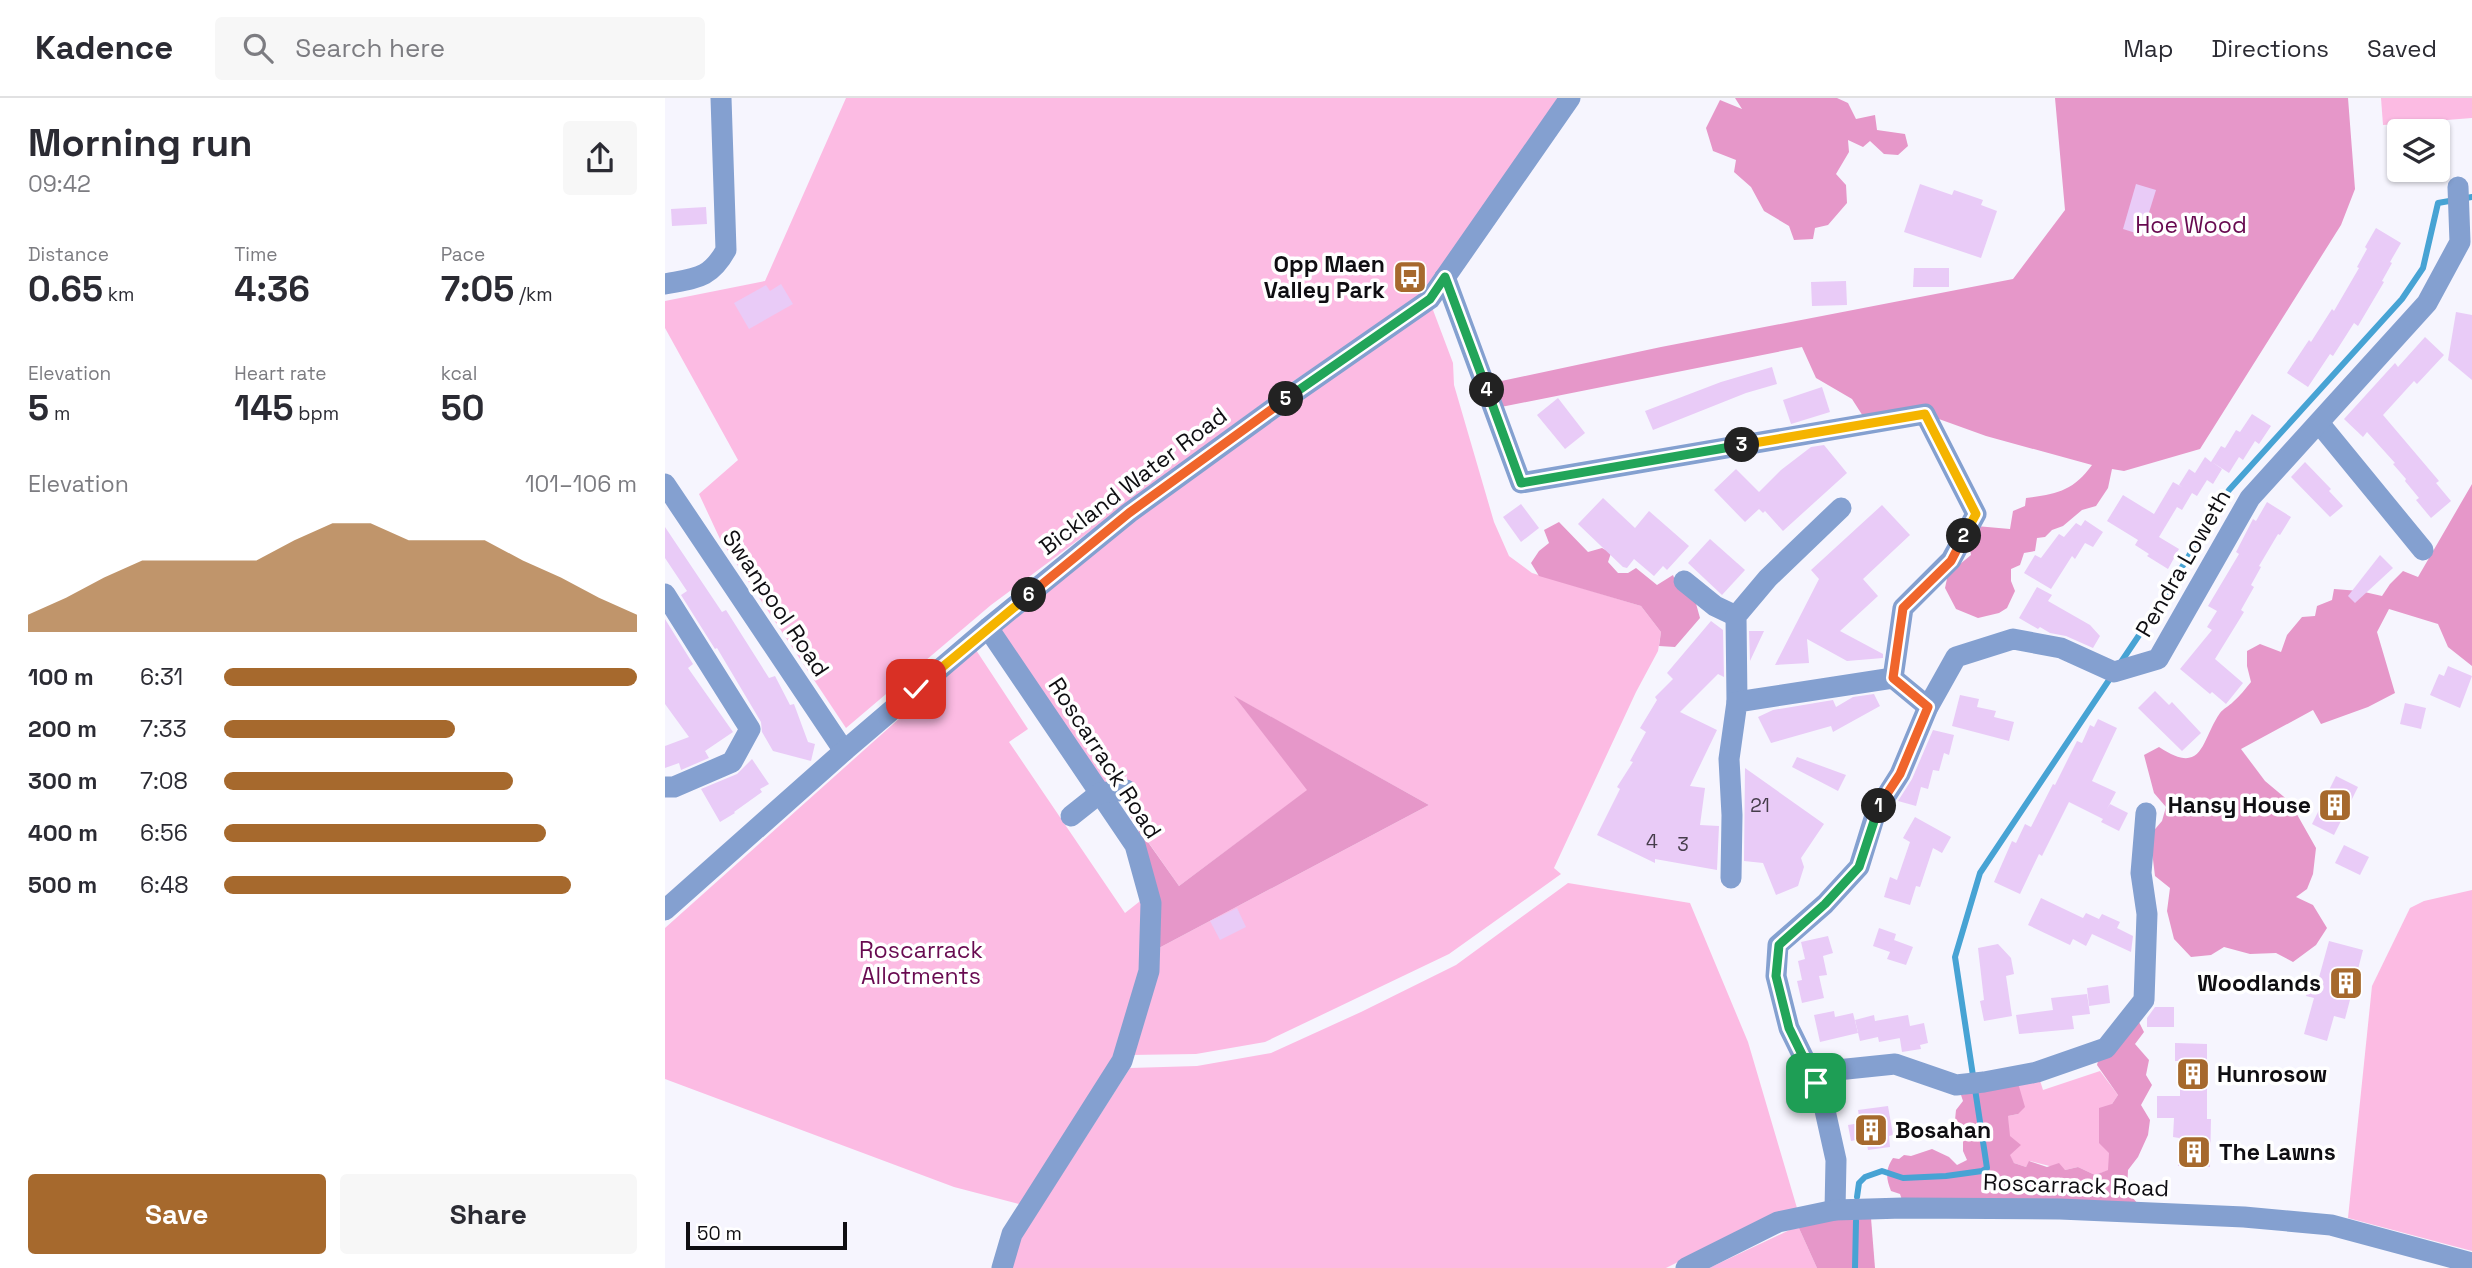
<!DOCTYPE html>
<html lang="en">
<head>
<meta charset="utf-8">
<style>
  body { margin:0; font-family:"Space Grotesk",sans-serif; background:#f7f7f7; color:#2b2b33; height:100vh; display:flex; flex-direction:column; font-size:26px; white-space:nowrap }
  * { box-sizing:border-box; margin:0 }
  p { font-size:23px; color:#7c7c81 }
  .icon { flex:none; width:38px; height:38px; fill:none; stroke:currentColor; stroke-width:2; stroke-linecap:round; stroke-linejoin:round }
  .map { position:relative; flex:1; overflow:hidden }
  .panel { display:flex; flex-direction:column; background:#fff; width:665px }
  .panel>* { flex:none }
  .fabs { position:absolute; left:1722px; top:21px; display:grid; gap:14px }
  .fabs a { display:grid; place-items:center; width:63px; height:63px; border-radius:7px; background:#fff; box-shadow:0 2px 5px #0004; font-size:35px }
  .scale { position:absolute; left:21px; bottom:18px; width:161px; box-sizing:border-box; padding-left:7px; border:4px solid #0f0e12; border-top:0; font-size:19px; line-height:24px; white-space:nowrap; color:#0f0e12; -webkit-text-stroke:5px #fff; paint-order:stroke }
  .pin { position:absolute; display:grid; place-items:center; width:60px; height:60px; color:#fff; margin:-30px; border-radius:14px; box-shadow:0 4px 10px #0006 }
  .km { position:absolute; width:35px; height:35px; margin:-18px; border-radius:50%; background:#222; color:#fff; font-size:19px; line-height:35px; text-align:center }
  .round { display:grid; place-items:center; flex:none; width:74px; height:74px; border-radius:7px; background:#f7f7f7 }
  .overview { display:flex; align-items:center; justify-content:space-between; height:119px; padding:0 28px }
  h1 { font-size:38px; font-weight:700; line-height:52px }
  .figures { display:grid; grid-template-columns:repeat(3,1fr); gap:10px; height:119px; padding:7px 28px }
  .figures div { display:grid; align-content:center }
  .figures b { font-size:35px; font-weight:700 }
  .figures small { font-size:19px; font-weight:400 }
  .figures p { font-size:19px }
  .chart { height:196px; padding:14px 28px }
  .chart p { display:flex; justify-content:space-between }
  .chart svg { width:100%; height:126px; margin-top:7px; fill:#a6692d; opacity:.7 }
  .action { display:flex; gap:14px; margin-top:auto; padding:14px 28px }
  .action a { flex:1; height:80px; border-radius:7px; background:#a6692d; color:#fff; font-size:28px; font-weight:700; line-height:80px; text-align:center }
  .action a+a { background:#f7f7f7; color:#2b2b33 }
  ul { padding:0 28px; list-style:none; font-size:23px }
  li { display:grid; grid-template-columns:112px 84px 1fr; align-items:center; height:52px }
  li i { height:18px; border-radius:9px; background:#a6692d }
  header { display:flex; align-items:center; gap:42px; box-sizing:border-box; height:98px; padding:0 35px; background:#fff; border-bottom:2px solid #e1e1e2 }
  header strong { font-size:33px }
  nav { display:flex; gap:38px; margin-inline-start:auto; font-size:24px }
  .search { width:490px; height:63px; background:#f7f7f7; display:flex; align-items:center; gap:18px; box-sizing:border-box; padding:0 24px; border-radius:7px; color:#7c7c81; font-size:26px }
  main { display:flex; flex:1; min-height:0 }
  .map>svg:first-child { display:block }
</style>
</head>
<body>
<header>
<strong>Kadence</strong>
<div class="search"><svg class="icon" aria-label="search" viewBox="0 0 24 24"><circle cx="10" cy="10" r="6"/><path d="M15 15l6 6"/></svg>Search here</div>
<nav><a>Map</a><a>Directions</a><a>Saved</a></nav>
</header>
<main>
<section class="panel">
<div class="overview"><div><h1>Morning run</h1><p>09:42</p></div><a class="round"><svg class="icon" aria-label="share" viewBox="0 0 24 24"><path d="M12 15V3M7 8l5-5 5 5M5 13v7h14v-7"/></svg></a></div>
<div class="figures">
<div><p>Distance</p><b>0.65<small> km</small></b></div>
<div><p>Time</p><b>4:36</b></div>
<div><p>Pace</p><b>7:05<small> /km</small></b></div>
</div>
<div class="figures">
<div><p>Elevation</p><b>5<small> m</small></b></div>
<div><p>Heart rate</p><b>145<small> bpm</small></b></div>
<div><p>kcal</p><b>50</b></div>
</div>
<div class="chart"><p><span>Elevation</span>101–106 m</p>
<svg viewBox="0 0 160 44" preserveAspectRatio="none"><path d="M0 44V38L10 32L20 25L30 19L40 19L50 19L60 19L70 12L80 6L90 6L100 12L110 12L120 12L130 19L140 25L150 32L160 38V44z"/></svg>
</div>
<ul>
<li><b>100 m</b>6:31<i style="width:100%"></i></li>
<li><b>200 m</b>7:33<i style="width:56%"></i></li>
<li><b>300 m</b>7:08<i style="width:70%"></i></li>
<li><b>400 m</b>6:56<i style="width:78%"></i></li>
<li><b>500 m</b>6:48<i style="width:84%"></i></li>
</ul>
<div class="action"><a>Save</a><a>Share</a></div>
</section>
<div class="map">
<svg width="1807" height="1170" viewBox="0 0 1807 1170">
  <rect width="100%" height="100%" fill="#f6f5fe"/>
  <g fill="#fcbbe3">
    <path d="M181,0H905L765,201L687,244L624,286L514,367L326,507L181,630L55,441L34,396L73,362L0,230V203L100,183Z"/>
    <path d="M1716,0H1807V20L1718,27Z"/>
    <path d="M765,204L788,265L789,287L829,424L844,458L867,475L976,508L996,534L993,553L971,594L889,770L896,776L784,856L600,944L531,956L465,957L492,851L764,707L570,599L643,692L514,788L460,711L462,678L456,682L435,685L331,532L468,418Z"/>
    <path d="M311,552L363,631L344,644L460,815L479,800L476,869L449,962L358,1107L289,1089L0,981V830Z"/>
    <path d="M903,785L1025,805L1083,944L1132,1110L1109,1116L1001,1170H346L356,1140L465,970L532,968L606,955L696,914L791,867Z"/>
    <path d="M1807,792V1153L1683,1120L1707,888L1745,810L1759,803Z"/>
    <path d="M1435,973L1453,997L1447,1006L1444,1072L1430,1077L1413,1069L1400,1072L1365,1063L1361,1069L1349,1065L1344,1057L1343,1018L1353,1016V985L1373,976L1378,992Z"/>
    <path d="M1133,1128L1152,1170H1044Z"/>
  </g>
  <g fill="#e697c9">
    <path d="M1070,0H1172L1183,5L1191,21L1210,17L1212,32L1240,36L1243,48L1233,57L1219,56L1205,43L1198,49L1183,42L1184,54L1171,76L1181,87L1182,105L1163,127L1150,130L1148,141L1129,142L1124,128L1099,113L1086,89L1069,74L1071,62L1048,53L1041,30L1055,2L1077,11Z"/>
    <path d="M1390,0H1683L1690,91L1676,127L1535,351L1459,373L1447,371L1443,390L1431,408L1417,412L1398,428L1387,432L1380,439L1372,440L1370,453L1359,455L1355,467L1346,471V483L1350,493L1342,510L1334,515L1313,520L1291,511L1280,490L1283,476L1306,457L1304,445L1311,428L1345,431L1348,413L1360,408L1361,400C1392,396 1408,393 1427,367L1321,338L1260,316L1203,326L1187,301L1151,280L1137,249L836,309L827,285L996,249L1348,181L1400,112Z"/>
    <path d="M1807,386V568L1783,549L1773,526L1724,511L1712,534L1730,595L1703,609L1656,626L1648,612L1576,651L1600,683L1625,704L1651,750L1648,776L1642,791L1631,799L1648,807L1662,830L1651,847L1628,864L1611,855L1585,856L1559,849L1546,857L1526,859L1509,841L1502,813L1505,790L1490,778L1485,737L1497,723L1501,709L1489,695L1479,657L1494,649C1539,679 1536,642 1555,615C1558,611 1564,608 1568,604C1575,598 1580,591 1586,584L1582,568V553L1595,546L1616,554L1622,537L1637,519L1650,518L1652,508L1667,502L1669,491L1695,493L1717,498L1725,486L1738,473L1753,479Z"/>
    <path d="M894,424L923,454L937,450L946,455L943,464L953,475H963L971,470L992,487L1008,477L1012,487L1030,502L1035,520L1010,549L994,548L996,534L976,508L874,478L866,465L874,453L884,445L879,432Z"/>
    <path d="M569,598L764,707L492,851V805L473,730L514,788L642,692Z"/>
    <path d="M1473,922L1479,934L1470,946L1484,962L1481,977L1487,987L1476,1007L1485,1022L1483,1037L1473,1059L1463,1072L1462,1093L1478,1112L1237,1102L1235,1096L1226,1093C1221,1080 1220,1072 1228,1060L1234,1061L1239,1057L1246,1058L1267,1051L1284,1059L1292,1067L1302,1062L1298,1053V1027L1290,1022L1291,1012L1298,1003L1296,997L1353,985L1360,1009L1353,1016L1343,1018L1345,1038L1356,1047L1345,1057L1349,1065L1361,1069L1364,1063L1382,1069L1394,1065L1400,1072L1413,1069L1430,1077L1443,1072L1444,1055L1434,1045V1010L1447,1006L1453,997L1432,967L1435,955Z"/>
    <path d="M1169,1120H1206L1210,1170H1152L1133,1128Z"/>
  </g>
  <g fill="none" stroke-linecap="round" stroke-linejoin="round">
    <g stroke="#47a3d4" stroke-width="6">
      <path d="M1454,567L1489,515L1564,392L1737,201L1758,170L1773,105L1807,99"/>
      <path d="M1192,1099L1194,1085L1200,1079L1217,1073L1238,1080L1281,1078L1317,1073L1322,1070L1290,859L1315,775L1448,576"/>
      <path d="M1190,1170L1191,1123"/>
    </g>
  </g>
  <g fill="#e9cbf7">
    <path d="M1255,86L1287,97L1289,92L1318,102L1316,107L1332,113L1316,160L1239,134Z"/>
    <path d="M1471,86L1491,92L1477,137L1458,131Z"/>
    <path d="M41,109L42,126L7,128L6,111Z"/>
    <path d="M1711,130L1736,145L1725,164L1727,165L1717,183L1719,184L1693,228L1689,225L1668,258L1665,256L1643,289L1622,275L1644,242L1646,244L1667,211L1669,213L1694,170L1692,169L1702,151L1700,149Z"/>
    <path d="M1249,170H1284V189H1248Z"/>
    <path d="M1181,183L1182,207L1147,208L1146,184Z"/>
    <path d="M116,186L128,206L84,231L69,205L101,187L105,193Z"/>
    <path d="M1791,214L1807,217V282L1783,262Z"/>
    <path d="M1760,239L1779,257L1752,286L1749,283L1718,317L1774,383L1771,385L1786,403L1766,420L1751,402L1754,400L1740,383L1741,381L1728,366L1730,365L1702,334L1698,339L1679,321L1730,265L1733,269Z"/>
    <path d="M1107,269L1112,286L1081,295L988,332L980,313L1056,284Z"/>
    <path d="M1157,289L1165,314L1126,326L1118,302Z"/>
    <path d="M893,300L920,335L900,351L872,317Z"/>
    <path d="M1587,316L1606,328L1594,346L1590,343L1578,362L1574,359L1564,375L1547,364L1557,371L1548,386L1542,382L1532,398L1527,395L1517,412L1512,409L1494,439L1514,451L1503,471L1482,458L1484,456L1470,447L1473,442L1442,423L1458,397L1489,416L1508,384L1517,389L1514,387L1524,371L1530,375L1540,359L1546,364L1556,348L1560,350L1571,332L1575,334Z"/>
    <path d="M1159,347L1182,375L1118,433L1100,413L1098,415L1094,411L1080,424L1049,392L1071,371L1094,394L1116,372L1146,349Z"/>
    <path d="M1640,364L1666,391L1664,393L1678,408L1665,419L1626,379Z"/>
    <path d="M938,400L970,430L984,413L1024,448L1002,472L998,468L989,478L969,461L962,470L958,469L913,426Z"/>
    <path d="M1602,404L1626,419L1615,437L1613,436L1594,468L1596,469L1586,487L1589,489L1576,512L1579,514L1550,561L1578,585L1561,606L1547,594L1545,596L1515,571L1547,532L1542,529L1552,513L1543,508L1574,456L1571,454L1588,421L1591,423Z"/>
    <path d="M856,406L874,430L856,444L838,419Z"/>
    <path d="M1217,407L1245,437L1198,481L1213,498L1175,533L1218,556V560L1182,563L1142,541L1144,565L1110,567L1154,481L1146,472Z"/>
    <path d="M1420,422L1438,434L1428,449L1420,445L1410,461L1407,458L1386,491L1359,475L1370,457L1376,460L1394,436L1399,439L1411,425L1416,428Z"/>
    <path d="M0,429L57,514L61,512L104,580L110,578L125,607L129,606L143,644L150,646L146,663L108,653L97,634L96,624L52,550L50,551L16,497L22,493L0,460Z"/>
    <path d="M1045,441L1080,472L1057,497L1023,465Z"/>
    <path d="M1715,457L1728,470L1690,505L1683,498Z"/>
    <path d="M1372,489L1387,497L1383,503L1425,527L1435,538L1428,550L1401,538L1385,535L1375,529L1373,531L1354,520Z"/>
    <path d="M0,521L28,566L23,570L68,634L40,653L44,660L16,672L14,665L0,670V648L24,639L0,606Z"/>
    <path d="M1046,523L1058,532L1059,579L1053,576L1015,614L1052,632L1025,688L1040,690L1035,727L1054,728L1052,772L990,761V765L932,737L955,691L952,689L968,664L965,663L981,634L975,630L992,602L990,599L1008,581L1002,575Z"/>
    <path d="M1084,533H1099L1085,563Z"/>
    <path d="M1783,568L1807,578L1795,610L1765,597L1774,576L1779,578Z"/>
    <path d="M1490,593L1504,607L1507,604L1536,635L1517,653L1473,610Z"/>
    <path d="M1209,596L1215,608L1168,634L1166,628L1106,645L1093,619L1108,612L1168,602L1171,609L1188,599Z"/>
    <path d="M1295,597L1314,601L1312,609L1331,613L1329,619L1349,624L1344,643L1287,628Z"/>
    <path d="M1740,605L1761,610L1756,631L1735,626Z"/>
    <path d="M1433,621L1452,630L1427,683L1451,694L1442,711L1445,706L1463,715L1454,733L1436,724L1438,721L1404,704L1377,758L1374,756L1355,796L1329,784L1347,743L1351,745L1360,726L1366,729L1388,686L1390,687L1412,643L1417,645L1425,627L1429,629Z"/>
    <path d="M1268,632L1289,637L1284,657L1279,655L1274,673L1268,672L1263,691L1256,689L1251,708L1233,703L1247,681Z"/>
    <path d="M1132,659L1181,677L1173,693L1127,669Z"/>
    <path d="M87,661L104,686L95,691L97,694L69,714L70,715L55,724L36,691L72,676Z"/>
    <path d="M1080,670L1159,726L1136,760L1139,769L1133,788L1111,797L1098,765L1079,763Z"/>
    <path d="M1671,678L1693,689L1669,737L1647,726Z"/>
    <path d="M1250,719L1286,739L1277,755L1268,750L1255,789L1251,788L1245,807L1219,799L1225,779L1232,782L1245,744L1238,740Z"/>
    <path d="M1679,747L1704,759L1695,777L1670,765Z"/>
    <path d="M1376,800L1418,820L1421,815L1434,821L1437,816L1455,824L1452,830L1468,838L1466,854L1427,836L1421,848L1408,841L1405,847L1363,827Z"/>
    <path d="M572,810L581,829L555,842L545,823Z"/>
    <path d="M1214,830L1231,836L1227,849L1229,842L1248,849L1241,867L1222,861L1225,854L1208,848Z"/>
    <path d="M1163,838L1168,855L1158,858L1162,877L1154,878L1159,900L1137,905L1132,883L1137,882L1133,863L1140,861L1136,844Z"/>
    <path d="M1664,843L1698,852L1680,921L1669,918L1662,943L1639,936L1649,900L1641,898L1646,881L1653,883Z"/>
    <path d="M1333,846L1346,860L1349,876L1341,878L1347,918L1319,923L1315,903L1319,902L1313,850Z"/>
    <path d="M1443,887L1445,905L1424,908L1422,890Z"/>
    <path d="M1422,896L1425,916L1407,918L1409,931L1354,936L1351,917L1388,912L1386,900Z"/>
    <path d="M1490,909H1509V929H1482V920Z"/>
    <path d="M1169,913L1170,919L1188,915L1193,935L1155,944L1149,917Z"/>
    <path d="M1209,917L1210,923L1243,917L1245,928L1259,925L1263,945L1255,947L1256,951L1237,954L1234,935L1235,940L1214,944L1213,939L1195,943L1190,922Z"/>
    <path d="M1510,945L1542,946V1021H1546L1545,1069L1513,1068L1514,1040L1508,1039L1509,1020H1492V998H1515V963H1510Z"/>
    <path d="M1223,1008L1228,1037L1224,1038L1225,1049L1203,1052L1201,1040L1186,1043L1183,1027L1195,1025L1193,1012Z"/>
  </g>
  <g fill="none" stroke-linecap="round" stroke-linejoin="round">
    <g stroke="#84a0d0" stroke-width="21">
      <path d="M780,179L856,385L1260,316L1311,416L1286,462L1238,510L1228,580L1263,609"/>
      <path d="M0,186C31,180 45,181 61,152L56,0"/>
      <path d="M1654,325L1758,452"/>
      <path d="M0,386L179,653"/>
      <path d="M1019,483L1050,508L1071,518"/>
      <path d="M0,496L85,631L67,664L9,689H0"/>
      <path d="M323,530L470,747L486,805L484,873L457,963L347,1136L337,1170"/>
      <path d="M1072,604L1071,518L1103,480L1176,410"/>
      <path d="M406,718L435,695L461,692"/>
      <path d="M1066,780L1067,717L1064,661L1072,604L1228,580"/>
      <path d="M0,812L179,653L323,530L464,415L621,301L765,201L905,0"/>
      <path d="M1151,985L1124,930L1111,878L1113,847L1160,806L1194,769L1211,714L1235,676L1263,609L1291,559L1348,541L1396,550L1449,574L1493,561L1585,400L1762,205L1795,144L1793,89"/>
      <path d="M1170,1112L1171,1062L1159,1008L1151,985L1172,972L1230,966L1291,987L1319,984L1372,974L1441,950L1479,902L1482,816L1476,775L1481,715"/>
      <path d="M1021,1170L1113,1124L1170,1112L1238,1110L1395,1111L1579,1119L1666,1127L1807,1165"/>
    </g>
  </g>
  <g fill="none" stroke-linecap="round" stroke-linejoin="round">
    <g stroke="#fff" stroke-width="14">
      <path id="split-1" d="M1151,985L1124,930L1111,878L1114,847L1160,806L1194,769L1214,708"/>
    </g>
    <g stroke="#fff" stroke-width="14">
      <path id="split-2" d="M1214,708L1235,676L1263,609L1228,580L1238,510L1286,463L1299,438"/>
    </g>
    <g stroke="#fff" stroke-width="14">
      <path id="split-3" d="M1077,347L1260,316L1311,416L1299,438"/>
    </g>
    <g stroke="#fff" stroke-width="14">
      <path id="split-4" d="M822,292L856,385L1077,347"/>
    </g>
    <g stroke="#fff" stroke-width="14">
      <path id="split-5" d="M621,301L765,201L780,179L822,292"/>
    </g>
    <g stroke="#fff" stroke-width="14">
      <path id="split-6" d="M364,497L464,415L621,301"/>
    </g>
    <g stroke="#fff" stroke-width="14">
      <path id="split-7" d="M251,591L364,497"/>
    </g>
    <use href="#split-1" stroke="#22a559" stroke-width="9"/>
    <use href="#split-2" stroke="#f0652b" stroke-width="9"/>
    <use href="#split-3" stroke="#f5b400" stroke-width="9"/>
    <use href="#split-4" stroke="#22a559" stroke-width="9"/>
    <use href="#split-5" stroke="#22a559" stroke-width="9"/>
    <use href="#split-6" stroke="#f0652b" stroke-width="9"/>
    <use href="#split-7" stroke="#f5b400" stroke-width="9"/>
  </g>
  <defs>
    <g id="bus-square" transform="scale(1.75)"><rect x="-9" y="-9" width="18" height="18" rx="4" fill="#a6692d" stroke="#fff"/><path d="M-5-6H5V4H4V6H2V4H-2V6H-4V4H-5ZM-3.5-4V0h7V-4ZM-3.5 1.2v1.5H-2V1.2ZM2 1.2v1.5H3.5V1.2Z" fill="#fff"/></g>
    <g id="building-square" transform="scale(1.75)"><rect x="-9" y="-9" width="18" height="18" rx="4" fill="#a6692d" stroke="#fff"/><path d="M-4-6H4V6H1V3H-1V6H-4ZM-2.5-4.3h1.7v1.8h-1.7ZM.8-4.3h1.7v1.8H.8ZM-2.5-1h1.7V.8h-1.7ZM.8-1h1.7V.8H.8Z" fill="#fff"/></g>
  </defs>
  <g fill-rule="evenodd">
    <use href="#bus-square" x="745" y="179"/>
    <use href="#building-square" x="1670" y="707"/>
    <use href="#building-square" x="1681" y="885"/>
    <use href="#building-square" x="1528" y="976"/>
    <use href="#building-square" x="1206" y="1032"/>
    <use href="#building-square" x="1529" y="1054"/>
  </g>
  <g text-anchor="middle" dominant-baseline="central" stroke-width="7" stroke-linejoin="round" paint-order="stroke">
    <g font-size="19" fill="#463d4b">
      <text x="1095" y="707">21</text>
      <text x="987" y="743">4</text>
      <text x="1018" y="746">3</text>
    </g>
    <g font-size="23" fill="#680a50" stroke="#fff">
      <text x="1526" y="127">Hoe Wood</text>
      <text x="256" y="852">Roscarrack<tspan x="256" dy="26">Allotments</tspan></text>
    </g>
    <g font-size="23" font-weight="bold" fill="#0f0e12" stroke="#fff" text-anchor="end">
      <text x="720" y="166">Opp Maen<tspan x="720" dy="26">Valley Park</tspan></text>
      <text x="1646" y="707">Hansy House</text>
      <text x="1656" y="885">Woodlands</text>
      <text x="1552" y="976" text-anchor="start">Hunrosow</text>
      <text x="1230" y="1032" text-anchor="start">Bosahan</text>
      <text x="1554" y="1054" text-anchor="start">The Lawns</text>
    </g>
    <g font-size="23" fill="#0f0e12" stroke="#fff">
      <text transform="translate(468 383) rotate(-37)">Bickland Water Road</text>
      <text transform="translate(1518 465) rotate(-60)">Pendra Loweth</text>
      <text transform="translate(111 505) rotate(56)">Swanpool Road</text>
      <text transform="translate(440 660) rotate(57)">Roscarrack Road</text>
      <text transform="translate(1411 1087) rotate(2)">Roscarrack Road</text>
    </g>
  </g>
</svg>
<div class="fabs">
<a><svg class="icon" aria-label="layers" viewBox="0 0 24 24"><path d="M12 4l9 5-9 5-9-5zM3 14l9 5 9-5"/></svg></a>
</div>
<div class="scale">50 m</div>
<div class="pin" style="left:1151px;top:985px;background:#1e9e55"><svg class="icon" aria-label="arrive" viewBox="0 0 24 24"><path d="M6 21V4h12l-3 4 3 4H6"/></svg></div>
<div class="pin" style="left:251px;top:591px;background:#d93025"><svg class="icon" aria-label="check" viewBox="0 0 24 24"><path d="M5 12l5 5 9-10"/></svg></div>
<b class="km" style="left:1214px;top:708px">1</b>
<b class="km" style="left:1299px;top:438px">2</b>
<b class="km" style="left:1077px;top:347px">3</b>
<b class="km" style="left:822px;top:292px">4</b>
<b class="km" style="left:621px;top:301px">5</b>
<b class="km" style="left:364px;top:497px">6</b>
</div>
</main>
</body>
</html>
